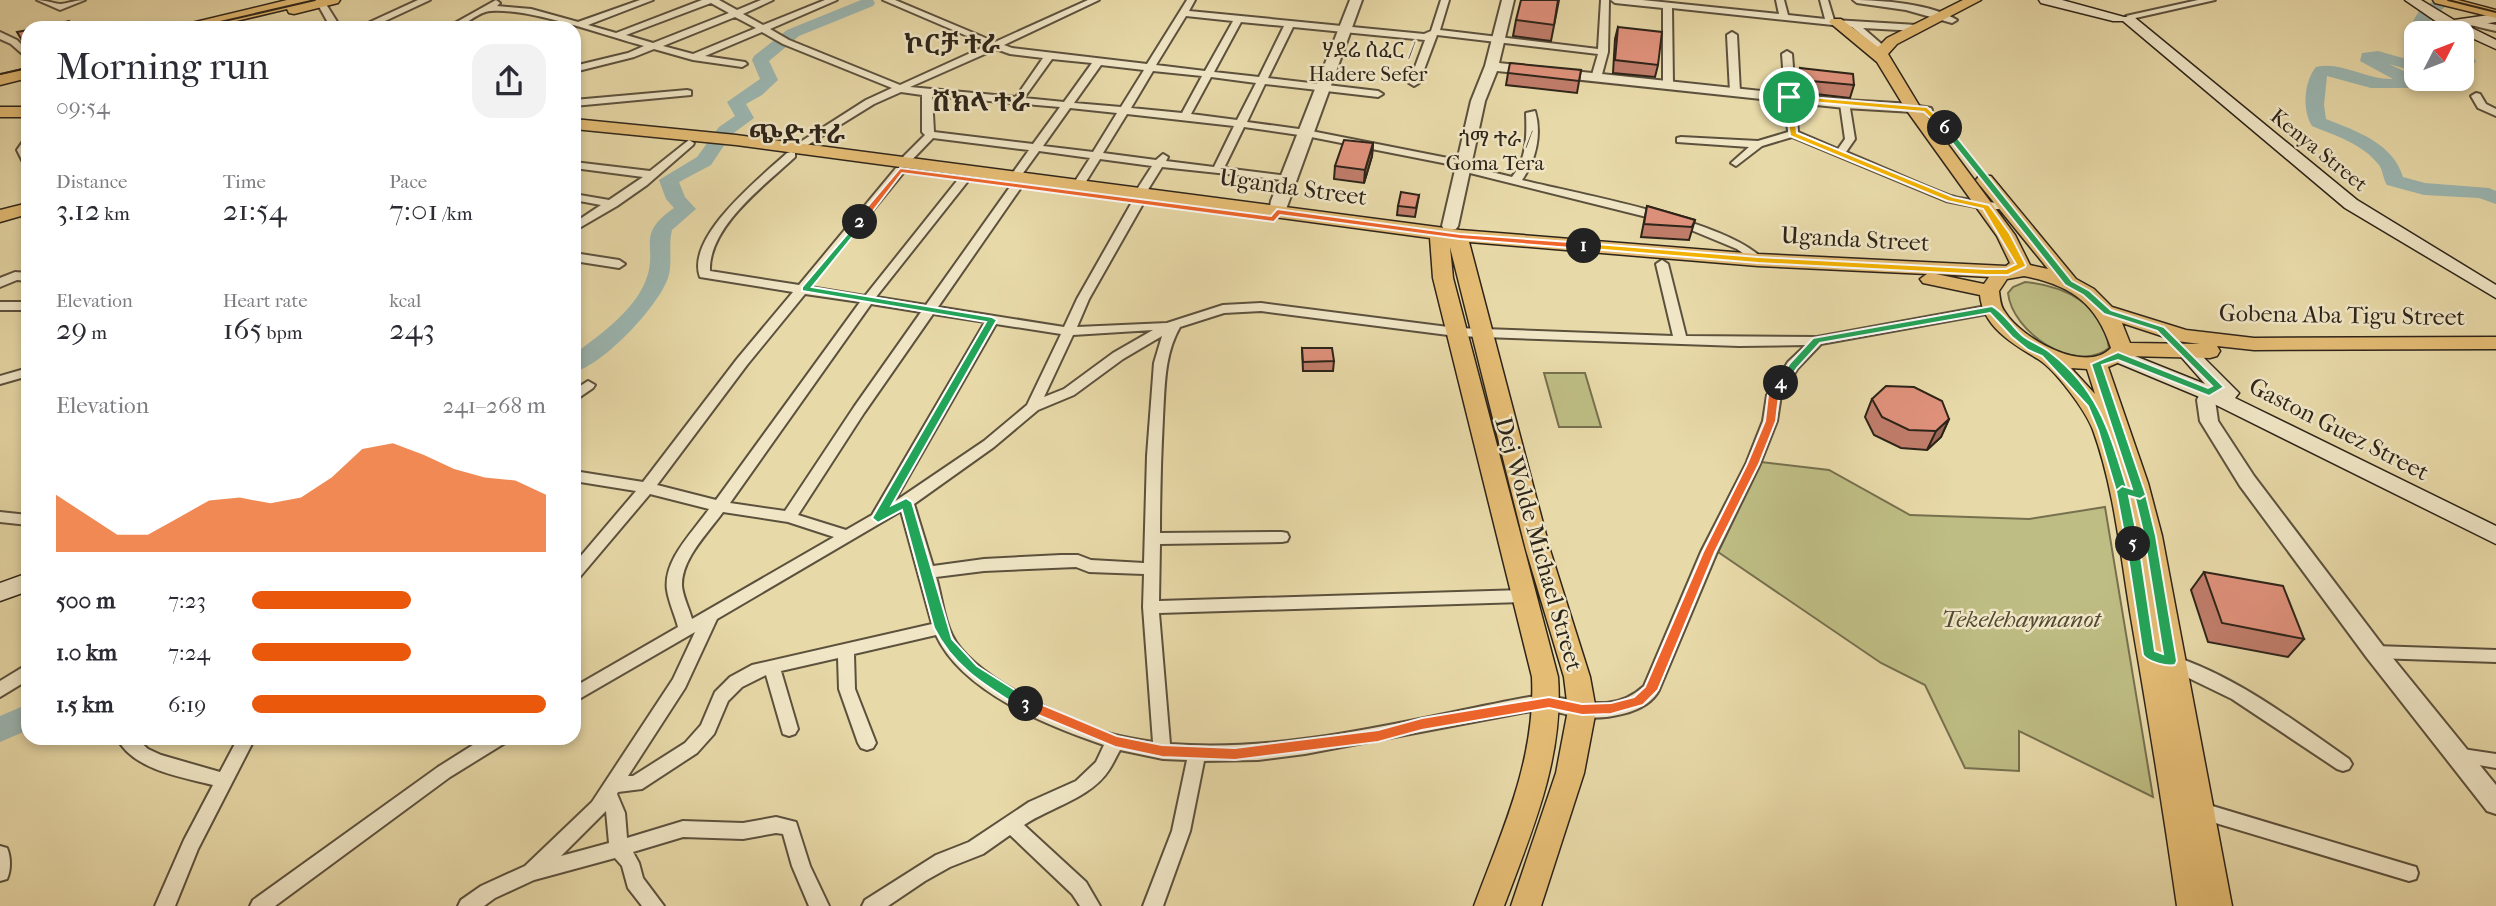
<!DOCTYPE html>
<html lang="en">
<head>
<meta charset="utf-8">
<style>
  body { margin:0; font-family:"IM FELL French Canon","Noto Serif Ethiopic",serif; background:#f2f2f3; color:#2b2b33; height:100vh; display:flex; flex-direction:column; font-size:26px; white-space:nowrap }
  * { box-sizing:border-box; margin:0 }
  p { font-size:23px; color:#7c7c81 }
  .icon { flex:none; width:38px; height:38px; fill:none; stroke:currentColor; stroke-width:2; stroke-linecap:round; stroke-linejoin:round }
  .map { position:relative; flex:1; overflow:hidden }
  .side { position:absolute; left:21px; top:21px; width:560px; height:724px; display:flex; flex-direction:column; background:#fff; border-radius:21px; box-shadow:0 4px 10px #0003 }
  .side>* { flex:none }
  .needle { width:46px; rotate:48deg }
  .tools { position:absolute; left:2404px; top:21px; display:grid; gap:14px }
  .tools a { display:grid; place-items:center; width:70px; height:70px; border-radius:14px; background:#fff; box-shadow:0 4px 10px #0003; font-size:35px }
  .pin { position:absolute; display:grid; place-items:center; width:60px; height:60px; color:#fff; margin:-30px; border:4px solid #fff; border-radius:50%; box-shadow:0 2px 7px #0007 }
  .km { position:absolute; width:35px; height:35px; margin:-18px; border-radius:50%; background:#222; color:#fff; font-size:19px; line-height:35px; text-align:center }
  .round { display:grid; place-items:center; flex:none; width:74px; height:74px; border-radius:21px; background:#f2f2f3 }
  .overview { display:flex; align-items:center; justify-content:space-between; height:119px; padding:0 35px }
  h1 { font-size:38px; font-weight:600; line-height:52px }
  .figures { display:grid; grid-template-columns:repeat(3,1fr); gap:10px; height:119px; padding:7px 35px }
  .figures div { display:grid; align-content:center }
  .figures b { font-size:30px; font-weight:600 }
  .figures small { font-size:19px; font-weight:400 }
  .figures p { font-size:19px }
  .chart { height:196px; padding:14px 35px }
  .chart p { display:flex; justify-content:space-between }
  .chart svg { width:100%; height:126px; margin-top:7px; fill:#ea580c; opacity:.7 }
  ul { padding:0 35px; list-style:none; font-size:23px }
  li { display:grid; grid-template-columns:112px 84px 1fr; align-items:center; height:52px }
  li i { height:18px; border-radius:9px; background:#ea580c }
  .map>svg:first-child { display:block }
</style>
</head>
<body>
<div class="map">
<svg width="2496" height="906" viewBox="0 0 2496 906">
  <rect width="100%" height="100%" fill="#e8d9a8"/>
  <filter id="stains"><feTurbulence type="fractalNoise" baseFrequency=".00286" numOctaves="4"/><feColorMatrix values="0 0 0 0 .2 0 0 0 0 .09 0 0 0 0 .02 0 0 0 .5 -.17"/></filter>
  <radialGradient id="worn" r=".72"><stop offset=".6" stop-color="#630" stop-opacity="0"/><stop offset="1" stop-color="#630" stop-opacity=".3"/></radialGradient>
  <g fill="#bebd83" stroke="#76704e" stroke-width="2">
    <path d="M2025,282C2066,286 2102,304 2109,348C2075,375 2012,332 2008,293L2013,287Z"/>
    <path d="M1544,373H1585L1601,427H1559Z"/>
    <path d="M1761,462L1829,470L1910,515L2029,519L2105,507L2153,797L2019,731V771L1965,768L1925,685L1881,663L1718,552Z"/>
  </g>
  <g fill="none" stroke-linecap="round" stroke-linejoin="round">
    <g fill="#9bb7b3" fill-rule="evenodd">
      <path d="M861,0H873L875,3L873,6L799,36L769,61L778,80L762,95L746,104L754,118L731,135L711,165L679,182L685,197L696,209L672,230C668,246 673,263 668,278C658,307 603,365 574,372V354C600,335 634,311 646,280C659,245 634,236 674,208L666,199L659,180L697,157L719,127L735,116L727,102L760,79L752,60L754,56L787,30Z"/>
      <path d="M2435,0H2453L2430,20L2445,33H2427L2413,21L2419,11Z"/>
      <path d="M2462,45L2468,46L2476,62L2462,70Z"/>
      <path d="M2378,51L2417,62V72L2389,64L2408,73L2411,84L2408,88H2371L2327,76L2324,105L2326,119C2356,131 2393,143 2403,177L2425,183L2489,188L2496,191V204L2479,198L2424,195L2387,185C2383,179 2383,171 2379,165C2363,144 2334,135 2312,126C2302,110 2304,81 2316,67C2341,61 2366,80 2393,79L2360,61L2362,53Z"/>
      <path d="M28,704V730L0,742V716Z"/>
    </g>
    <g stroke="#5c513d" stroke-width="4">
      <g id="minor">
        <path d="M37,0C45,0 56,4 61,4C69,3 76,0 85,0L60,10Z"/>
        <path d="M321,0L324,1L341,28H331L317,3Z"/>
        <path d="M418,0H430L370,28H357Z"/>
        <path d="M496,0L500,3L497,6L531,9L578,22L640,0H653L588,25L616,33L702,0H719L737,10L761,0H773L743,14L763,25L825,0H837L770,29L789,40L900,85L988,45L883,0H895L995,42L1088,0H1099L1004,45L1012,48L1147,64L1187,0H1195L1189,11L1424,34L1431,31L1441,0H1449L1440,30L1598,49L1601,0H1609L1608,52L1601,78L1596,81L1591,78L1598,54L1437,35L1419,83L1414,86L1409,83L1425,40L1293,27L1268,78L1378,91L1383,94L1378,97L1265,84L1247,122L1306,130L1463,161L1467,162V166L1512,177C1527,158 1527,136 1526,113L1535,111C1542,134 1536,160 1522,180C1578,194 1727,220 1764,260L1758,264L1737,249L1679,225L1458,170V166L1306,136L1244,127L1224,168L1288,176L1292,177V181L1162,167L1144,196L1140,197L1134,194L1152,166L1100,159L1082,188L1078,189L1072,186L1090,158L1039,151L1018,180L1014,181L1009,178L1029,150L933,138L907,165H899V161L925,135L922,132V95L901,92L874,104L798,151L793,148L794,146L866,100L892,88L783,44L762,32L705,56L745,62L747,64L742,67L693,60L654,49L634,57L574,72V66L628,53L644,46C603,35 531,8 491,11C475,12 467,28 446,28ZM711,3L729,13L653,43L626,35ZM1186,16L1233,21L1205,71L1156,65ZM735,17L756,28L693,54L663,46ZM1241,22L1284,26L1259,77L1214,72ZM996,49L1010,54L1043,58L1016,97L910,87ZM1052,59L1092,63L1064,102L1024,98ZM1101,65L1144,70L1121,107L1074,103ZM1153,71L1202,76L1182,113L1131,108ZM1211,77L1256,83L1237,120L1191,114ZM932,96L1060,107L1033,144L934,132ZM1070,108L1117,113L1093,152L1043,146ZM1127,114L1234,126L1214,167L1166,161L1168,157L1163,154L1156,160L1103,153Z"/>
        <path d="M1611,0H1642L1779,14L1776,0H1784L1788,15L1825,19L1820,0H1828L1834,20L1917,25L1922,28L1917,31L1863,28L1885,47L1887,49L1882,52L1852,27L1672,8L1673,85L1668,88L1663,85V8L1615,3Z"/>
        <path d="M1853,0C1882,0 1932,4 1957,20L1952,23L1906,10L1857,3Z"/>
        <path d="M2198,0H2215L2131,19L2126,16Z"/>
        <path d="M2469,19L2496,25V31L2466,24V20Z"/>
        <path d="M237,21L248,28H237L232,24Z"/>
        <path d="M0,32L17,40L28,51V59L11,44L0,39Z"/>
        <path d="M1732,32L1737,35L1740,92L1735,95L1730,92L1727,35Z"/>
        <path d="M1787,51L1792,54L1798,132L1838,149L1845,139L1840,104L1849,102L1855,139L1846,152C1881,166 1916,183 1951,196C1970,202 1991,201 2010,205V209H1986L1946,201L1792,137L1762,146L1736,166L1731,163L1749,147L1677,142V138L1681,137L1758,141L1788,132L1782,54Z"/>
        <path d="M687,90L691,91V95L574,106V100Z"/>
        <path d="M2476,93L2480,94L2486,104L2496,109V116L2478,108L2471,96Z"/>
        <path d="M1913,105L1931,108L1932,110L1927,113L1909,110L1908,108Z"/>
        <path d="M28,139V165L24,164L17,150L24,140Z"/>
        <path d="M689,140L694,143L693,145L647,185L617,206L574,231V223L601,205L574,200V194L609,200L643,177L574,168V162L650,171Z"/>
        <path d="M791,152L795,153V157C765,185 708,227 710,271L799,285L896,168H904V172L810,287L865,296L960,177H968V181L876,297L926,305L1012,184L1016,183L1022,186L938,307L1064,327L1077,299L1132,202L1138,199L1144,202L1089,299L1077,327L1167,323L1223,305L1261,303L1456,328L1673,336L1656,264L1662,260L1668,264L1686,336L1817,337L1992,305L1998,309L1992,313L1821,344L1798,368L1781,395L1777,421L1760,464L1717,552L1659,690C1647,714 1604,720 1580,717C1565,715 1552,709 1537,710L1305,754L1258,760L1204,761L1190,831L1163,906H1143L1172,831L1187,760L1163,759L1120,750C1116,757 1113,764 1109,770C1091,798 1051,807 1024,825L1086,882L1100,906H1080L1072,894L1010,835L983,854L950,867L925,881L888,906H862L865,900L936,855L969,842L1029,802L1076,781L1096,762L1104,745C1048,726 962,692 936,635L854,654L855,689L876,743L873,748L867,750L861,748L858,743L839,689L838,658L781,671L798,729L795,734L789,736L783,734L766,675L742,687L728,701L714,734L697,753L642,789L618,792L617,794L625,813L627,838L683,821L743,823L776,817L796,822L810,866L829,906H809L792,866L783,834L776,833L743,839L683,837L633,852L639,863L643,878L664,906H642L628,888L622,866L615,858L534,880L495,898L484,906H458L461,900L481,886L525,866L592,802L673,679L695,632L574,702V687L678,627C675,615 669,603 667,590C663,560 693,532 709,509L650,494L579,578L574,580V564L636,491L574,481V471L643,482L737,359L793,292L700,277C685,237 761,177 787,153ZM805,294L860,302L716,500L657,485L747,365ZM871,304L921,312L854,407L785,511L730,503ZM1261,311L1456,336L1739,346L1806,345L1788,362L1767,395L1763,421L1746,464L1701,552L1644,686C1607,720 1571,692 1529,697C1410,719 1291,753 1170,744L1159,613L1523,602L1529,600L1531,596L1529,592L1523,590L1159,601L1160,544L1282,542L1287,541L1289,537L1287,533L1282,532L1160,533C1160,495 1161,456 1163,418C1165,386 1164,355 1180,327L1224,313ZM933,314L985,322L872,515L846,530L798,515L864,413ZM996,324L1061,334L1027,405L984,441L894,502ZM1153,330L1113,353L1064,389L1044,397L1073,335ZM1162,336L1154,363L1147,456L1144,563L1091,560L1078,555H1061L984,559L933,566L914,504L994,447L1038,410L1074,395L1123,359ZM901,511L932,624L752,665L730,677L715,692L701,725L685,743L633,776H628L685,688L717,619ZM723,512L788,522L834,537L692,619C689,608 683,597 682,586C681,559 708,533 723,512ZM1076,567L1089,572L1144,574L1143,607L1153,742C1140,740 1128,738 1115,735C1071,723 972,677 952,635C943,618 942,596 936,577L984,571ZM606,811L609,843L561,856Z"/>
        <path d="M574,253L619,260L625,264L619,268L574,261Z"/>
        <path d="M15,272L28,273V281L17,280L0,287V278Z"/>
        <rect x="0" y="302" width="28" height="8"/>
        <path d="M28,368V376L0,384V376Z"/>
        <path d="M588,381L595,385L593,388L574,401V390Z"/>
        <path d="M0,512L28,515V525L0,522Z"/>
        <path d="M2375,646L2496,650V662L2375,658L2369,657L2367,652L2369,647Z"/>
        <path d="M2170,655C2236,676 2293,720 2349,759L2352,764L2349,769L2343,771L2337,769L2232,699L2164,666L2162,661L2164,656Z"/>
        <path d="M28,664V680L0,697V681Z"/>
        <path d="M117,738H136L148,749L161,755L220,772L238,738H255L198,849L175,906H155L184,840L213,785C182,777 133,770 117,738Z"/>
        <path d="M484,738H507L505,743L450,777L275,906H250L253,900L438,767Z"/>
        <path d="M2456,748L2496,754V768L2450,760L2447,755L2450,750Z"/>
        <path d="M2199,802L2409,865L2416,867L2418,873L2416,879L2409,881L2199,818L2193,816L2190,810L2193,804Z"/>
        <path d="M0,846L7,848C11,857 11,870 7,879L0,881Z"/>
      </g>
    </g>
    <g stroke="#5c513d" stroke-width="4">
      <g id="tertiary">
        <path d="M1350,0H1362L1285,212L1277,217L1271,215L1269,212L1271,201Z"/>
        <path d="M1502,0H1514L1499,63L1845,100L1913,104L1920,108L1913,112L1845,108L1497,71L1485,101L1458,226L1456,229H1444L1442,226L1471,101L1485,66Z"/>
        <path d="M2219,381L2228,387L2215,400L2218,421L2254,476L2383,646L2496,785V814L2487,811L2367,658L2240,486L2200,421L2197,400L2200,393L2203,389Z"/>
      </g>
    </g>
    <g stroke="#2d2419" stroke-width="3">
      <g id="secondary">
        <path d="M2039,0H2062L2124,17H2134L2357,200L2496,285V298L2345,208L2123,21H2113L2041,3Z"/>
        <path d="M2405,0H2421L2454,20L2496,14V22L2468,26L2496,40V49L2437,22Z"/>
        <path d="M2186,345L2193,347L2239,393L2235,398L2496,526V544L2202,398L2111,360L2108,356L2111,352H2125L2205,384L2176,351L2179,347Z"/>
        <path d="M28,573V591L0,601V583Z"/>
      </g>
    </g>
    <g stroke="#2d2419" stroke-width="3">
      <g id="primary">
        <path d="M287,0H340L338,3L294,14L289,13L287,9L207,28H180L183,25Z"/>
        <path d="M1963,0H1981L1897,44L1888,54L1920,107L2015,235L2030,265L2048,269L1979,184L1976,180L1979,176H1991L2076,279L2094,289L2112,307L2186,330L2254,338L2496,337V349L2254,350L2217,346L2220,351L2217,356L2210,358L2127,356L2122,361L2108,367L2148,483L2162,536L2232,906H2177C2163,808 2147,710 2130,612C2120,551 2114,488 2093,430C2086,411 2055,369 2038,359C2013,344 1983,327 1980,295L1923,283L1920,279L1927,274L1758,266L1469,242L1550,550L1590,677L1596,710L1584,773L1541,906H1511L1556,773L1568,710L1564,677L1526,550L1450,247L1453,278L1558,677C1564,758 1532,831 1504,906H1474C1502,831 1536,759 1532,677L1433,278L1430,238L736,145L574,129V119L736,135L1460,230L1758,254L2006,266L2010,263L1997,236L1905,108L1877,62L1829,22L1831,19H1841L1878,47L1887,38ZM1936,274L1989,277L1984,284ZM2024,276C2070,285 2096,302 2111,348C2085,375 2021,338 2005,312C2000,306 2000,298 1999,291L2007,279ZM2122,323L2177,341L2200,344L2130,343ZM2071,368L2087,369L2095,394Z"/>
        <path d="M2433,0H2458L2496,10V18L2435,3Z"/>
        <path d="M28,68V78L0,85V75Z"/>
        <rect x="0" y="107" width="28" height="10"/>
        <path d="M28,203V214L0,222V210Z"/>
      </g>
    </g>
    <use href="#minor" fill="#f0e6c6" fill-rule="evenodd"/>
    <use href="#tertiary" fill="#f0e6c6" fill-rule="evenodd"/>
    <use href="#secondary" fill="#f0e6c6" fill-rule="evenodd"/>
    <use href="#primary" fill="#e4bc74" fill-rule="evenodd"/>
    <g stroke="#2d2419" stroke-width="2">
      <path d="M2448,0L2496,12"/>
      <path d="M194,28L315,0"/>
      <path d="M0,74L28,68"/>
    </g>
  </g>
  <g fill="#c07d6a" stroke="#2d2419" stroke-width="2">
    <path d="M1559,0L1551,41L1513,36L1516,20Z"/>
    <path d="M1618,27L1658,65L1655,77L1613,73L1615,39Z"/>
    <path d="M1800,68L1854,85L1850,98L1798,92L1797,80Z"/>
    <path d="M1581,70L1577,93L1506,85L1508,73Z"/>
    <path d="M1373,143L1372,156L1364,183L1334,179L1335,166Z"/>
    <path d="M1419,195L1415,217L1397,215L1398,206Z"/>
    <path d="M1647,206L1695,220L1689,240L1641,237Z"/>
    <path d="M1302,348L1334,361L1333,371H1303Z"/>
    <path d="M1872,399L1949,419L1941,437L1927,450L1901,448L1874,435L1865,417Z"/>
    <path d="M2204,572L2304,639L2288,657L2208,642L2191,590Z"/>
  </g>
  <g fill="#9c6656" stroke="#2d2419" stroke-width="2">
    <path d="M1373,143L1372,156L1364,183L1365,170Z"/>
    <path d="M1949,419L1941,437L1927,450L1936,431Z"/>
  </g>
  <g fill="#df917b" stroke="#2d2419" stroke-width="2">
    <path d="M1521,0H1558L1554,25L1516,20Z"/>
    <path d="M69,21L77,28H36Z"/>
    <path d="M1618,27L1662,32L1658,65L1615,60Z"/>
    <path d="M28,30V43L27,44L23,42L17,32Z"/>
    <path d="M1510,63L1581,70L1579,81L1508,73Z"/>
    <path d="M1800,68L1853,74L1854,85L1801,80Z"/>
    <path d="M1344,140L1373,143L1365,170L1335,166Z"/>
    <path d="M1401,192L1419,195L1416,208L1398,206Z"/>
    <path d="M1647,206L1695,220L1692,227L1644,224Z"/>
    <path d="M1302,348H1332L1334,361L1303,362Z"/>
    <path d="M1886,386L1914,387L1942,401L1949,419L1936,431L1909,430L1882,417L1872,399Z"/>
    <path d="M2204,572L2283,586L2304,639L2222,623Z"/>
  </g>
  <path fill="#f5b400" stroke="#fff" stroke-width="2" d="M1789,95L1793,97L1797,133L1953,197L1989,205L2010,234L2026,265L2025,267L2008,275H1986L1758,263L1580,248L1579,246L1584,243L1758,257L1986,269H2006L2016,264L1983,209L1947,201L1790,136L1785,97Z"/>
  <path fill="#f0652b" stroke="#fff" stroke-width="2" d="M900,168L1271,216L1277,209L1460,234L1584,243L1588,246L1584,249L1460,239L1280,215L1274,222L902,173L863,224H856V220Z"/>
  <path fill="#22a559" stroke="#fff" stroke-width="2" d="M860,219L863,220V224L812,287L992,317L997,320L892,505L906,498L912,502L952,639L977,666L1031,700V708H1021C986,686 953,667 934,628L902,510L878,523L872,518L986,322L802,291V287Z"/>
  <path fill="#f0652b" stroke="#fff" stroke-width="2" d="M1777,381L1787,383L1779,395L1776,421L1759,464L1715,552L1658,690L1643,705L1611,714L1582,715L1549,708L1422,730L1378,742L1235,760L1162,757L1115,747L1021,708L1019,704L1026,698L1117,736L1162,745L1235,748L1378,730L1422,718L1549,697L1582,704L1611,703L1634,697L1645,687L1703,552L1747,464L1765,421L1768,395Z"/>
  <path fill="#22a559" stroke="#fff" stroke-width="2" d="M1992,306C2004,312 2012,327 2023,336C2032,343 2043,346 2051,353C2099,390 2110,433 2127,488L2144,492L2146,495L2156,536L2177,661L2175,665C2167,667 2148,662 2143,655L2126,544L2133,539L2139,544L2155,651L2163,654L2144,536L2135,498L2116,491L2098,430L2088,406L2042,356L2028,350L2012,337L1990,313L1820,343L1797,368L1785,386L1776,383L1790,363L1813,338Z"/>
  <path fill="#22a559" stroke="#fff" stroke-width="2" d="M1942,126H1948L2072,281L2090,291L2111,310L2164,327L2224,387L2209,396L2118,360L2102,365L2146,495L2140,499L2129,496L2139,544L2137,547H2128L2126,544L2116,491L2122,486L2132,489L2091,364L2118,352L2208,388L2212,386L2157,331L2104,314L2083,295L2065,285L1942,130Z"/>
  <path fill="#f5b400" stroke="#fff" stroke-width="2" d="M1786,95L1927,107L1949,128L1942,130L1924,112L1789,100Z"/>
  <g text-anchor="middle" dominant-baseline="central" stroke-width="5" stroke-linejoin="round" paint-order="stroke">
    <g font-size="21" fill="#2d2419" stroke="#f0e6c6">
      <text x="1368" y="50">ሃደሬ ሰፈር /<tspan x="1368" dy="24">Hadere Sefer</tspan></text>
      <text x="1495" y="139">ጎማ ተራ /<tspan x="1495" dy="24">Goma Tera</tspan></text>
    </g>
    <g font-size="21" fill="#2d2419" stroke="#f0e6c6">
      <text transform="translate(2319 150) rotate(39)">Kenya Street</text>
    </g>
    <g font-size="24" fill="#2d2419" stroke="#f0e6c6">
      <text transform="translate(1293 187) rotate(8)">Uganda Street</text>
      <text transform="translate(1855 239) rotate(3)">Uganda Street</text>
      <text transform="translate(2342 315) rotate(1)">Gobena Aba Tigu Street</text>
      <text transform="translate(2339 429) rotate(27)">Gaston Guez Street</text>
      <text transform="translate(1539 544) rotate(74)">Dej Wolde Michael Street</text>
    </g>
    <g font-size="24" font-style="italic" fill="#514a34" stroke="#f0e6c6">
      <text x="2021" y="619">Tekelehaymanot</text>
    </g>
    <g font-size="26" font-weight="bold" fill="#2d2419" stroke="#f0e6c6">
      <text x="952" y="44">ኮርቻ ተራ</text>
      <text x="981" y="102">ሸክላ ተራ</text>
      <text x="797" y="134">ጭድ ተራ</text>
    </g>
  </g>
  <rect width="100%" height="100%" filter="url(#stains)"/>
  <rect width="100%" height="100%" fill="url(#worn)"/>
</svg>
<div class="tools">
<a><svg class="needle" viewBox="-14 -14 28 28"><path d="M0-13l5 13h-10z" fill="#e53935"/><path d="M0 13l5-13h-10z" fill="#7c7c81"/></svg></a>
</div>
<div class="pin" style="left:1789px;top:97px;background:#1e9e55"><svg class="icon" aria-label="arrive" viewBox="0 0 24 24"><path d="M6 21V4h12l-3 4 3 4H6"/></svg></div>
<b class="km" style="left:1584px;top:246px">1</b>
<b class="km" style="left:860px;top:222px">2</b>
<b class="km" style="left:1026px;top:704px">3</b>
<b class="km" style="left:1781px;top:383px">4</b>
<b class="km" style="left:2133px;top:544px">5</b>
<b class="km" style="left:1945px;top:128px">6</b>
<section class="side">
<div class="overview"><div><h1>Morning run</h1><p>09:54</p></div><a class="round"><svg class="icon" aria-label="share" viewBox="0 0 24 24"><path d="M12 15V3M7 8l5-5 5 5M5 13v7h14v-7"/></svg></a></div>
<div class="figures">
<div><p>Distance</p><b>3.12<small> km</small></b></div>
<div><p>Time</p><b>21:54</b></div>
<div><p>Pace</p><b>7:01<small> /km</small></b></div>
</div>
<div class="figures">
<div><p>Elevation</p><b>29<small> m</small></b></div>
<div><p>Heart rate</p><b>165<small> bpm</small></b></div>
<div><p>kcal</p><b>243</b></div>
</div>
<div class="chart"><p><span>Elevation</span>241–268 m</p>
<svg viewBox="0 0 160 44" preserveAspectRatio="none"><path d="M0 44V24L10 31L20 38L30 38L40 32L50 26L60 25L70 27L80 25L90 18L100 8L110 6L120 10L130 15L140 18L150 19L160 24V44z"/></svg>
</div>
<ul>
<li><b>500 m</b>7:23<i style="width:54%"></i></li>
<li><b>1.0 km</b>7:24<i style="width:54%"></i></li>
<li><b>1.5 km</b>6:19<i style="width:100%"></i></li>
</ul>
</section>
</div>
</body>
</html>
